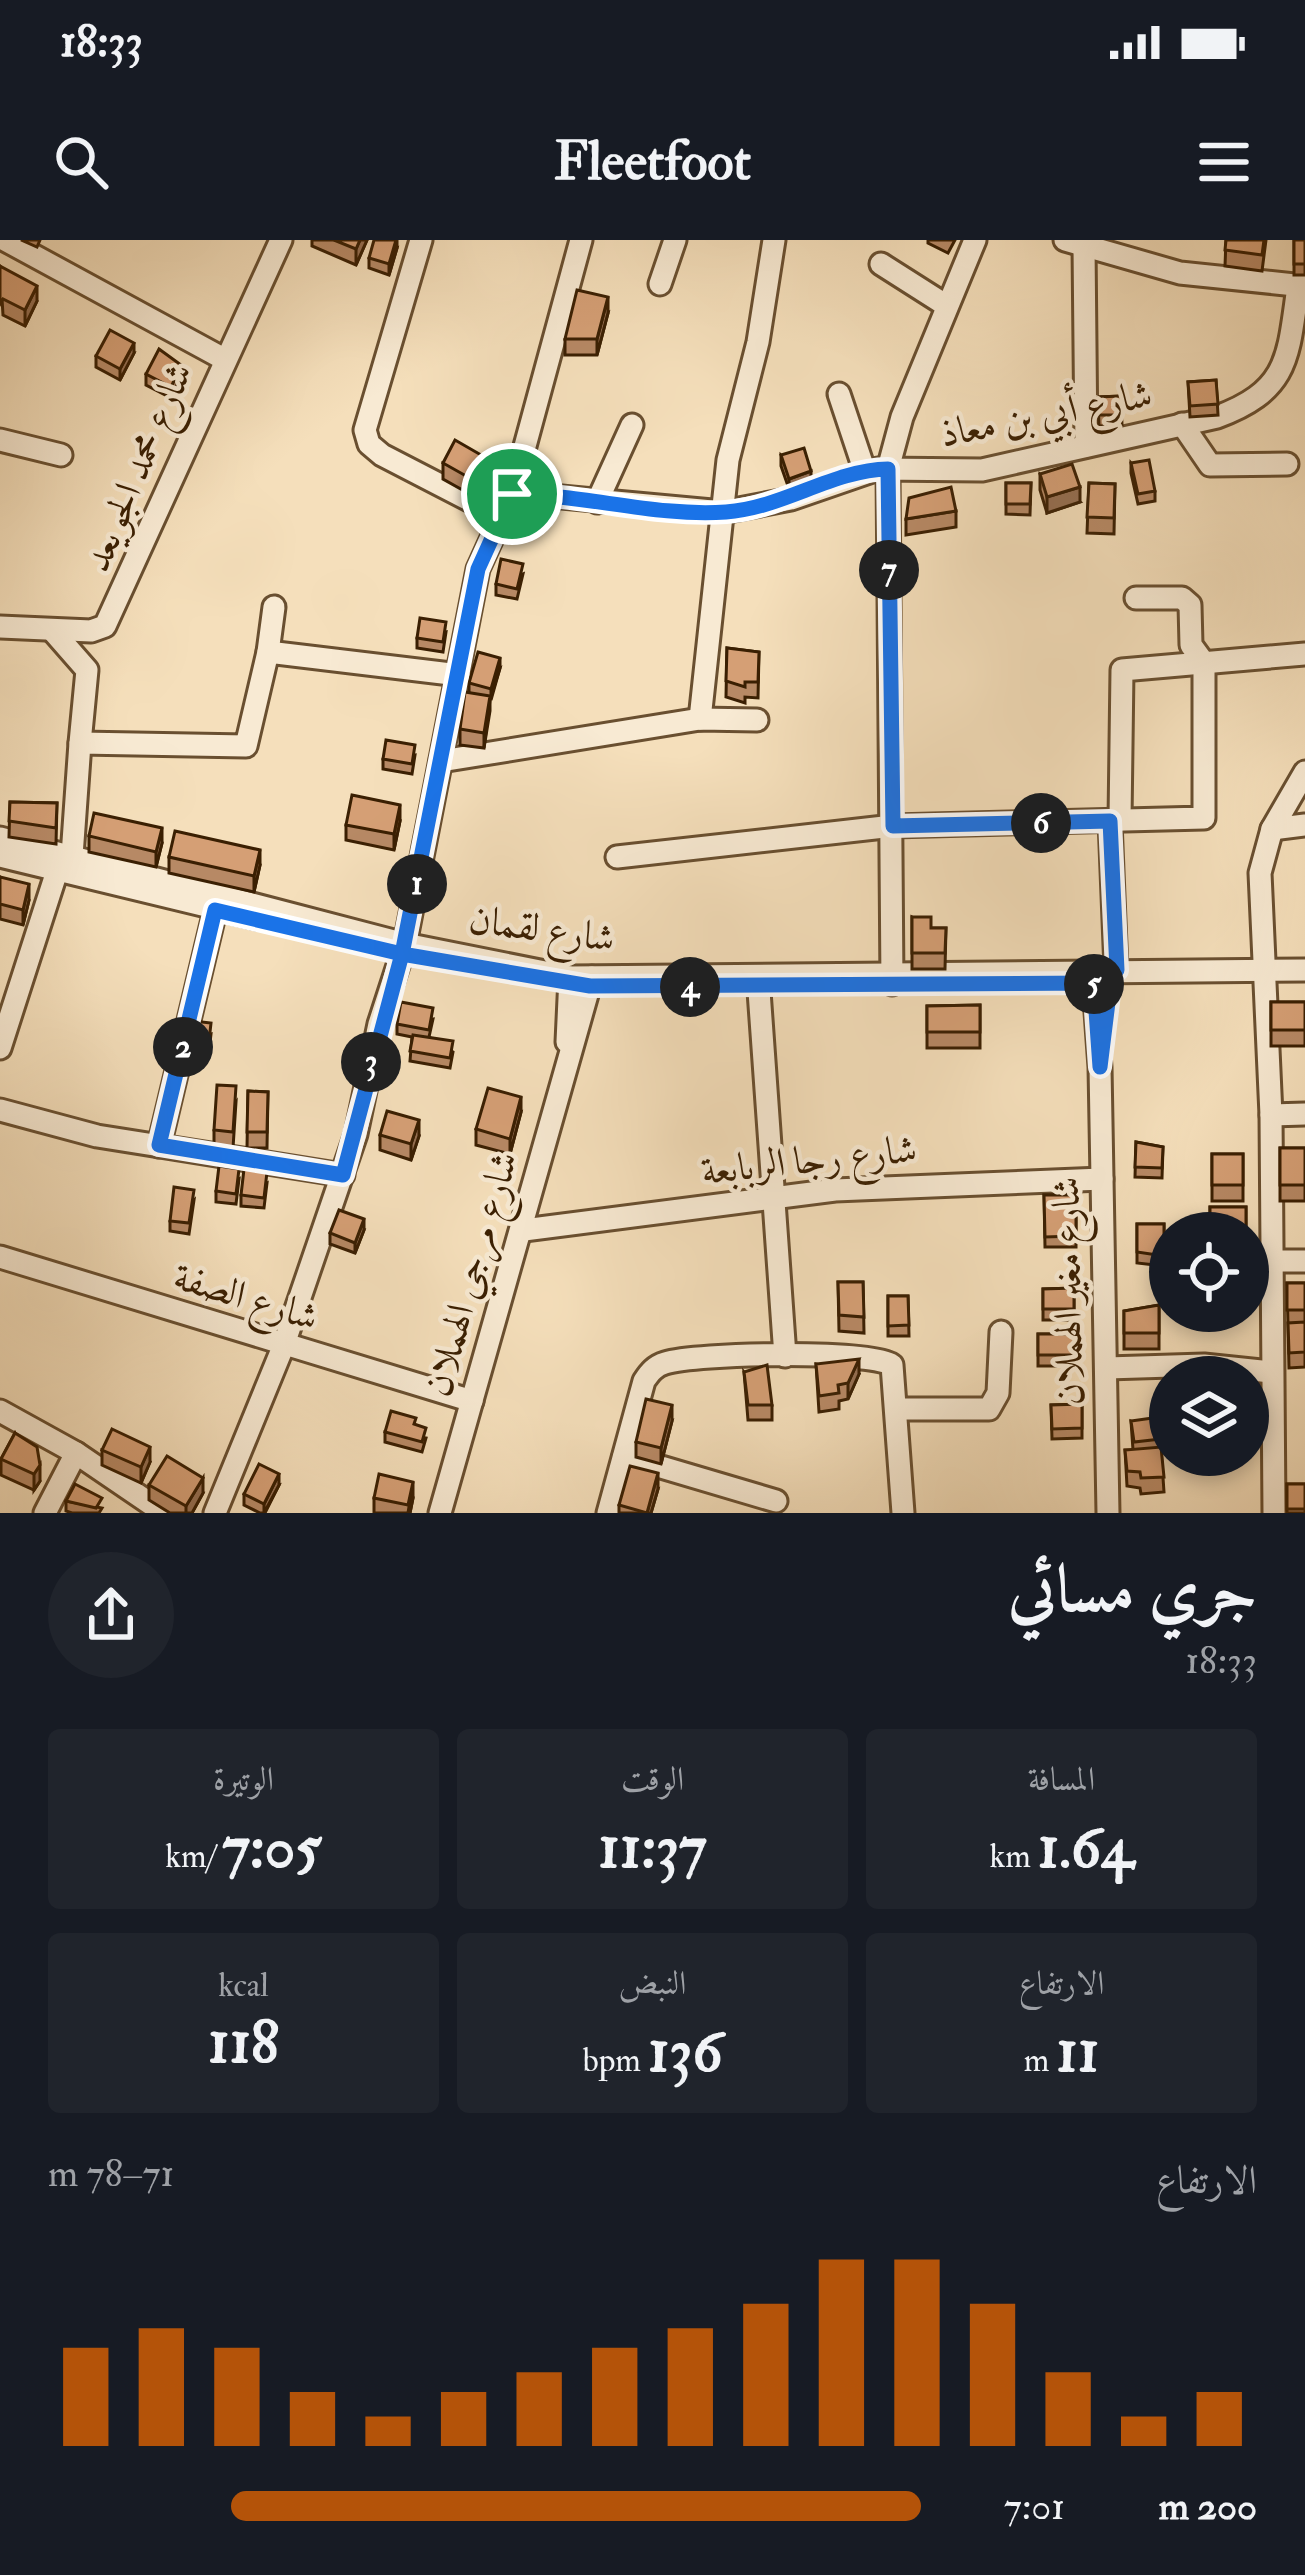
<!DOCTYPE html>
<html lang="ar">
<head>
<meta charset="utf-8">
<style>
  body { margin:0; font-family:"IM FELL Double Pica",Amiri,serif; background:#20242c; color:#f1f3f6; direction:rtl; height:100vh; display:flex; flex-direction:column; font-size:45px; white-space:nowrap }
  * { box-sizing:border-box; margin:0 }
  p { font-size:39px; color:#9ea1a6 }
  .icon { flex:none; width:66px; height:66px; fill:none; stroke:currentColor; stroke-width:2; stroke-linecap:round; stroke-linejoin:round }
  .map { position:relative; height:1273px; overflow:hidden; direction:ltr }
  .side { display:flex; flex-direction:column; background:#171b24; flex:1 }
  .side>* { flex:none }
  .controls { position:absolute; left:1149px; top:972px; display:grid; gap:24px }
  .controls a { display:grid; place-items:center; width:120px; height:120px; border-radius:50%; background:#171b24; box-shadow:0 6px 18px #0003; font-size:60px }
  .pin { position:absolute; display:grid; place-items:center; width:102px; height:102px; color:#fff; margin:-51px; border:6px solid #fff; border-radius:50%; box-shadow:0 3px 12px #0007 }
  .km { position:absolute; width:60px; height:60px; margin:-30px; border-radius:50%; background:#222; color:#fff; font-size:33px; line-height:60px; text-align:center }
  .round { display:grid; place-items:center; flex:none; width:126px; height:126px; border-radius:63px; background:#20242c }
  .summary { display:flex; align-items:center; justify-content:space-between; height:204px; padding:0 48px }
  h1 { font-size:66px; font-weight:700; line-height:90px }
  .figures { display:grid; grid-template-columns:repeat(3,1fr); gap:18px; height:204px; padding:12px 48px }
  .figures div { display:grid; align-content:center; border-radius:12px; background:#20242c; text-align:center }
  .figures b { font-size:60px; font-weight:700 }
  .figures small { font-size:33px; font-weight:400 }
  .figures p { font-size:33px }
  .chart { height:336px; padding:24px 48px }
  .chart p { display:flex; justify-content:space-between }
  .chart svg { width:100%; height:216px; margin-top:12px; stroke:#b45309; stroke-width:6 }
  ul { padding:0 48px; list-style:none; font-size:39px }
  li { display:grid; grid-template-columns:192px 144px 1fr; align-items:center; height:90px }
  li i { height:30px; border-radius:15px; background:#b45309 }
  .status { display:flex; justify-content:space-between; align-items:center; height:84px; padding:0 60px; background:#171b24; direction:ltr }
  .status svg { height:33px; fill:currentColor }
  header { display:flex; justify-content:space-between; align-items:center; height:156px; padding:0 48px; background:#171b24; font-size:54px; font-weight:700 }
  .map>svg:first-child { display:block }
</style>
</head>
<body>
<div class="status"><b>18:33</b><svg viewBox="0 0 49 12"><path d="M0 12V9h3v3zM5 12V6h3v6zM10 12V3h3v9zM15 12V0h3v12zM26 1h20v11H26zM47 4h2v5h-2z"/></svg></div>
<header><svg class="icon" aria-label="menu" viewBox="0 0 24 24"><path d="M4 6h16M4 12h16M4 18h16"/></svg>Fleetfoot<svg class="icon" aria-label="search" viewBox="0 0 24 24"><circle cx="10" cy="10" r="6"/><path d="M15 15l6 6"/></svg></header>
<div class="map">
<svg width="1305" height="1273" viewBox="0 0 1305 1273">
  <rect width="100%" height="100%" fill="#f5dfbb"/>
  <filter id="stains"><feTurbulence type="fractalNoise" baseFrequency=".00167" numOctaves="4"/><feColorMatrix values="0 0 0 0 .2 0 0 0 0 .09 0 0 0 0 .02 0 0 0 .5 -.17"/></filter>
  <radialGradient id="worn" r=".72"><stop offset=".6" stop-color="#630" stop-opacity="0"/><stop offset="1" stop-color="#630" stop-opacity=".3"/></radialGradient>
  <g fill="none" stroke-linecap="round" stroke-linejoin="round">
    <g stroke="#694f30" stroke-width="27">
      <g id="minor">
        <path d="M5,0L224,119"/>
        <path d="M421,0L365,190L369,204L382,215L475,263L529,254L723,272L791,259L878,229L982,230L1217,177C1290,150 1288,116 1298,47"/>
        <path d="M1065,0L1180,33L1305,46"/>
        <path d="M1084,6L1086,206"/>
        <path d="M881,24L947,66"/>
        <path d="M660,44L675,0"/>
        <path d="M839,154L865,232"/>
        <path d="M1182,184L1210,225L1287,224"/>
        <path d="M0,200L61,215"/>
        <path d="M597,262L632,185"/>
        <path d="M0,387L91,391L105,386L281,0"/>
        <path d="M52,390L87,430L80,503"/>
        <path d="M268,412L274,367"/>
        <path d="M700,479L728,220L758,102L774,0"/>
        <path d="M441,521L700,479L757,480"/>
        <path d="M1120,580L1122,430L1305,414"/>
        <path d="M1110,581L1116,730"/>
        <path d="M1272,589L1305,585"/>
        <path d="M0,598L405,704L570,737L1305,730"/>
        <path d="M0,616L256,678"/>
        <path d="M72,616L80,503L246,506L268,412L459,435"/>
        <path d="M617,617L893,586L1204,578V423L1191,405L1190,365L1182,358H1136"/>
        <path d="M1093,731L1100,827L1108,1273"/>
        <path d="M758,737L785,1116"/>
        <path d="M892,744L888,229L902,177L975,0"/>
        <path d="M567,802L570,737"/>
        <path d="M0,808L57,631"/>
        <path d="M0,870L97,896L343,935"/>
        <path d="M1271,875L1305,874"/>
        <path d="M159,906L215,671"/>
        <path d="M524,990L835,950L1102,939"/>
        <path d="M0,1017L472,1161"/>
        <path d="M1270,1021H1305"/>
        <path d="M1107,1128L1204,1125L1271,1132"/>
        <path d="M898,1169H989L998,1153L1001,1092"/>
        <path d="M0,1171L76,1213L164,1273"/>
        <path d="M624,1216L776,1261"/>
        <path d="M45,1273L76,1213"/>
        <path d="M215,1273L283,1107L356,894L379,784L405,704L478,329L512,254L581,0"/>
        <path d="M440,1273L592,737"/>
        <path d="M608,1273L644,1141C650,1132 655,1126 665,1123C696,1113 869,1110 892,1125L903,1273"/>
        <path d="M1274,1273L1271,875L1260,633L1272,589L1305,532"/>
      </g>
    </g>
    <use href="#minor" stroke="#f8ead3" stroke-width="21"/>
  </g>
  <g fill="#b78965" stroke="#3a1f02" stroke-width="3">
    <path d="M21,0H40L37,7Z"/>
    <path d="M312,0H367L356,25L312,6Z"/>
    <path d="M928,0H955L948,13L928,3Z"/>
    <path d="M1226,0H1266L1262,31L1225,26Z"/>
    <rect x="1294" y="0" width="11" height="35"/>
    <path d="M397,8L389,35L369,28V18Z"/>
    <path d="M0,26L37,61L25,86L3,75Z"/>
    <path d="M608,73L597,115H565V99Z"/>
    <path d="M134,113L120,140L96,127V116Z"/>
    <path d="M146,134L181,136L171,158L146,145Z"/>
    <path d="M1216,140L1218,175L1190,177L1188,142Z"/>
    <path d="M1121,156L1122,185L1099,186L1098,157Z"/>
    <path d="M781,215L811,242L789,249L781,226Z"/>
    <path d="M443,223L495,239L487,255L475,257L443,239Z"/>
    <path d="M1131,223L1155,251V261L1138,264L1131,233Z"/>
    <path d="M1040,234L1080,262L1047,273L1040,250Z"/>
    <path d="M1006,243H1031L1030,275L1006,274Z"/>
    <path d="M1089,243L1115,244L1114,294L1087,293Z"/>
    <path d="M956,271V287L906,295V279Z"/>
    <path d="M523,334L517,359L496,355V344Z"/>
    <path d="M446,392L443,412L417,408V398Z"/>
    <path d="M727,408L759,412L758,458L745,457V463L726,457Z"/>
    <path d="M500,428L490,460L484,508L460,505V489L469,453V443Z"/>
    <path d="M415,515L412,534L383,529V519Z"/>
    <path d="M10,562L57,563L56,604L9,597Z"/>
    <path d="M400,581L394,610L346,600V585Z"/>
    <path d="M89,596L162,603L156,627L89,612Z"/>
    <path d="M169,617L260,625L254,652L169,633Z"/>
    <path d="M0,637L29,660L23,685L0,679Z"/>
    <path d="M912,677L931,688H946L945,729H912Z"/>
    <rect x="1271" y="762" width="34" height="44"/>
    <path d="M980,765V808H927V766Z"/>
    <path d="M433,779L429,797L453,812L450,828L410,821L412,797L397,794V784Z"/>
    <path d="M211,794L209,811L191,809V799Z"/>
    <path d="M248,851L268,852L267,908H247Z"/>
    <path d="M236,862L233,908L214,906V890Z"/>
    <path d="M521,872L510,914L476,905V889Z"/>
    <path d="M380,895L419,896L411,920L380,910Z"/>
    <path d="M1136,902L1163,907L1162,938L1135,937Z"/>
    <rect x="1280" y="908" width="25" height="53"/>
    <rect x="1212" y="914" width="31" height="47"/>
    <path d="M239,939L236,964L216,962V951Z"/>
    <path d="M267,943L264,968L241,966V955Z"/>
    <path d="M1044,955H1076V1007H1045Z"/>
    <path d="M194,960L189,994L170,991V981Z"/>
    <rect x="1210" y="967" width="36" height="26"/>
    <path d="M1137,984H1164V1026L1137,1023Z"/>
    <path d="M364,990L355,1013L330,1004V993Z"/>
    <path d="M838,1042H863L864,1093L839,1091Z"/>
    <path d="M1287,1043H1305V1127L1289,1128Z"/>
    <path d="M1074,1048V1080H1043V1049Z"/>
    <path d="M888,1056H908L909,1096H888Z"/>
    <path d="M1159,1065V1109H1124V1071Z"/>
    <rect x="1038" y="1094" width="38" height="32"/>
    <path d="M816,1124L859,1134L848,1159L839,1161V1169L819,1172Z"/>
    <path d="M744,1132L772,1165V1180H748Z"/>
    <path d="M1082,1164V1198L1052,1199L1051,1165Z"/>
    <path d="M672,1181L661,1224L636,1217V1202Z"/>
    <path d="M1131,1181L1170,1198V1208L1161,1209L1164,1252L1141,1254L1140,1248L1127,1246L1125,1210H1133Z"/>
    <path d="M385,1192L426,1198L422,1212L385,1202Z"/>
    <path d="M15,1193L40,1241L34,1250L1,1235V1219Z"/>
    <path d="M102,1210L150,1222L141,1243L102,1225Z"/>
    <rect x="1287" y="1244" width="18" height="29"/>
    <path d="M149,1245L203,1253L192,1273H170L149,1260Z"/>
    <path d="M279,1245L265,1273H260L244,1265V1254Z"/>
    <path d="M658,1249L651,1273H619V1265Z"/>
    <path d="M374,1258H413L410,1273H374Z"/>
    <path d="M66,1261L102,1268L99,1273H72L66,1271Z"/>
  </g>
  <g fill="#956f52" stroke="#3a1f02" stroke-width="3">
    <path d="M360,0H367L356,25V9Z"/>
    <path d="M397,0V8L389,35V24Z"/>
    <path d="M37,46V61L25,86V70Z"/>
    <path d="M608,57V73L597,115V99Z"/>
    <path d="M134,103V113L120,140V129Z"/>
    <path d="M181,125V136L171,158V147Z"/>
    <path d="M495,223V239L487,255V239Z"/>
    <path d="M811,231V242L789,249V239Z"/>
    <path d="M1080,247V262L1047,273V257Z"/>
    <path d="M500,418V428L491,460V449Z"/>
    <path d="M490,456V471L484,508V493Z"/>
    <path d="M400,565V581L394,610V594Z"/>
    <path d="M162,588V603L156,627V612Z"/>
    <path d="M260,610V625L254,652V636Z"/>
    <path d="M29,644V660L23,685V670Z"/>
    <path d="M521,857V872L510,914V899Z"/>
    <path d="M419,880V896L411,920V904Z"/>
    <path d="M364,979V990L355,1013V1003Z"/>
    <path d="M859,1119V1134L848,1159V1143Z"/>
    <path d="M672,1165V1181L661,1224V1208Z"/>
    <path d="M150,1207V1222L141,1243V1227Z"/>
    <path d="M40,1225V1241L34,1250V1234Z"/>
    <path d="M658,1233V1249L651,1273H647Z"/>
    <path d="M279,1234V1245L264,1273V1264Z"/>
    <path d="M203,1238V1253L192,1273H186V1266Z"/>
    <path d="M413,1242V1258L410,1273H408Z"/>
  </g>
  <g fill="#d59f75" stroke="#3a1f02" stroke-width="3">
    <path d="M334,0H360L356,9Z"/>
    <path d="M374,0H396L389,24L369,18Z"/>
    <path d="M1226,0H1264L1262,15L1225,10Z"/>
    <rect x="1294" y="0" width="11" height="24"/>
    <path d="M0,26L37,46L25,70L3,59L0,64Z"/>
    <path d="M577,50L608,57L597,99H565Z"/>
    <path d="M110,90L134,103L120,129L96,116Z"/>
    <path d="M159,109L181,125L171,147L146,134Z"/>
    <path d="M1216,140L1218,164L1190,166L1188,142Z"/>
    <path d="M1121,156L1122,175H1099L1098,157Z"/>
    <path d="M455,200L495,223L487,239L475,241L443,223Z"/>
    <path d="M804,208L811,231L789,239L781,215Z"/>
    <path d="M1149,220L1155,251L1138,254L1131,223Z"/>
    <path d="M1072,224L1080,247L1047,257L1040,234Z"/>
    <path d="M1006,243H1031L1030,264H1006Z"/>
    <path d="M1089,243L1115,244L1114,278L1087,277Z"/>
    <path d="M951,247L956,271L906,279L909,258Z"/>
    <path d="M501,319L523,324L517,349L496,344Z"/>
    <path d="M420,378L446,382L443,402L417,398Z"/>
    <path d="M727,408L759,412L758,442H745V447L726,441Z"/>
    <path d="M478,412L500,418L491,449L469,443Z"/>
    <path d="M465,452L490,456L484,493L460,489Z"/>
    <path d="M386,500L415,505L412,524L383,519Z"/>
    <path d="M352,555L400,565L394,594L346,585Z"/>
    <path d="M10,562L57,563L56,588L9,581Z"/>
    <path d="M94,573L162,588L156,612L89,596Z"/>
    <path d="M175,591L260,610L254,636L169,617Z"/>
    <path d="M0,637L29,644L23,670L0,664Z"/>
    <path d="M912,677H931V688H946L945,713H912Z"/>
    <path d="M401,762L433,768L429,790L397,784Z"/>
    <rect x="1271" y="762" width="34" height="28"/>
    <path d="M980,765V792H927V766Z"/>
    <path d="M193,781L211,783L209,801L191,799Z"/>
    <path d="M413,795L453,801L450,818L410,811Z"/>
    <path d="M217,845L236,846L233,892L214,890Z"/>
    <path d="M488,848L521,857L510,899L476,889Z"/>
    <path d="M248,851L268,852L267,892H247Z"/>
    <path d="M387,871L419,880L411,904L380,895Z"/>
    <path d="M1136,902L1163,907L1162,928L1135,927Z"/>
    <rect x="1280" y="908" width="25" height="37"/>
    <rect x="1212" y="914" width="31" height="31"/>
    <path d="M219,926L239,929L236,954L216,951Z"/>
    <path d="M244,929L267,932L264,958L241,955Z"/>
    <path d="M174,947L194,950L189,983L170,981Z"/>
    <path d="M1044,955H1076V996L1045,997Z"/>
    <path d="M1210,967H1246V991L1210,990Z"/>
    <path d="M339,970L364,979L355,1003L330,993Z"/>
    <path d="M1137,984H1164V1016L1137,1012Z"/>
    <path d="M838,1042H863L864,1077L839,1075Z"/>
    <rect x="1287" y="1043" width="18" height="27"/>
    <path d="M1074,1048V1069H1043V1049Z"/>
    <path d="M888,1056H908L909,1085L888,1086Z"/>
    <path d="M1159,1065V1093H1124V1071Z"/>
    <path d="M1305,1082V1112L1289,1113L1288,1083Z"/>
    <rect x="1038" y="1094" width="38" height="21"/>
    <path d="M859,1119L848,1143L838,1145L839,1153L819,1156L816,1124Z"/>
    <path d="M767,1125L772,1165H748L744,1132Z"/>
    <path d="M646,1159L672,1165L661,1208L636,1202Z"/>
    <path d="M1082,1164V1188L1052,1189L1051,1165Z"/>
    <path d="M391,1171L416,1178L414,1184L426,1188L422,1202L385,1192Z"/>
    <path d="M1167,1176L1170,1198L1134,1202L1131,1181Z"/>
    <path d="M112,1189L150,1207L141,1227L102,1210Z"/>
    <path d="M15,1193L37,1207L40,1225L34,1234L1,1219Z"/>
    <path d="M1161,1207L1164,1237L1141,1238L1140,1232L1127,1231L1125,1210Z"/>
    <path d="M167,1216L203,1238L186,1266L149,1245Z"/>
    <path d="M259,1224L279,1234L264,1264L244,1254Z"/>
    <path d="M630,1226L658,1233L647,1273L619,1265Z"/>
    <path d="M379,1234L413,1242L408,1265L374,1258Z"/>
    <path d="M75,1244L102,1258L96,1268L66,1261Z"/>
    <rect x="1287" y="1244" width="18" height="25"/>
  </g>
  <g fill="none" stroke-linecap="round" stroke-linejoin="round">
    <g stroke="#fff" stroke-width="24">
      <path id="route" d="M512,254L478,329L402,714L215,670L159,905L343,935L402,714L590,746L1094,743L1100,827L1112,730H1117L1110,581L893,586L888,229C833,230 783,268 726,272C655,277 583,254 512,254"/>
    </g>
    <use href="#route" stroke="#1a73e8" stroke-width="15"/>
  </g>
  <g text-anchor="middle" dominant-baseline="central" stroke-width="9" stroke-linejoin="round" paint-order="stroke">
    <g font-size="39" fill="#3a1f02" stroke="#f8ead3">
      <text transform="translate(1046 174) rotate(-11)">شارع أبي بن معاذ</text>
      <text transform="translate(138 227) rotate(-67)">شارع محمد الجويعد</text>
      <text transform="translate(542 689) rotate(8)">شارع لقمان</text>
      <text transform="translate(809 920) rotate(-6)">شارع رجا الربابعة</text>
      <text transform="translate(471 1034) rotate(-74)">شارع مرجي الهملان</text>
      <text transform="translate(1068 1051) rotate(-91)">شارع مغير الهملان</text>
      <text transform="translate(246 1057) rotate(17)">شارع الصفة</text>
    </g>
  </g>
  <rect width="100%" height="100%" filter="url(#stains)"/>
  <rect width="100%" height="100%" fill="url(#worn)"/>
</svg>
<div class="controls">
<a><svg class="icon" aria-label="locate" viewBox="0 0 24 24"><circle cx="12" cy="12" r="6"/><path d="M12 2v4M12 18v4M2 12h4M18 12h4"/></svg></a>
<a><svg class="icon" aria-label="layers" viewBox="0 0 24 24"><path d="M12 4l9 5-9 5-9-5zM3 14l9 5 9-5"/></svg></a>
</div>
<div class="pin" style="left:512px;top:254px;background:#1e9e55"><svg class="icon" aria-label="arrive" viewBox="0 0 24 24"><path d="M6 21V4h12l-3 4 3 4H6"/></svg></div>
<b class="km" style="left:417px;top:644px">1</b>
<b class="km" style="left:183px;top:807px">2</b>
<b class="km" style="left:371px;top:822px">3</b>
<b class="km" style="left:690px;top:747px">4</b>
<b class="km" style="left:1094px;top:744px">5</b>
<b class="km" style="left:1041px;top:583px">6</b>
<b class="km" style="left:889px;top:330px">7</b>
</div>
<section class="side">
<div class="summary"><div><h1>جري مسائي</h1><p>18:33</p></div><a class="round"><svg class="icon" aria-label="share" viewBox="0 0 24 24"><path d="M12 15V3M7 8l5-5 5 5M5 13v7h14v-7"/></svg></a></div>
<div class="figures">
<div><p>المسافة</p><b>1.64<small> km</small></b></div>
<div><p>الوقت</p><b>11:37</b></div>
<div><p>الوتيرة</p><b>7:05<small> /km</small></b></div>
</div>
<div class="figures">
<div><p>الارتفاع</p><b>11<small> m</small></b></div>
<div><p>النبض</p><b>136<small> bpm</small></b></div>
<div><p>kcal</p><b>118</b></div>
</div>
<div class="chart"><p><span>الارتفاع</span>71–78 m</p>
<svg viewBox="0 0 160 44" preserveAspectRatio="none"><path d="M5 44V24M15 44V20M25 44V24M35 44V33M45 44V38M55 44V33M65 44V29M75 44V24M85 44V20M95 44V15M105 44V6M115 44V6M125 44V15M135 44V29M145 44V38M155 44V33"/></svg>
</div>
<ul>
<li><b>200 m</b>7:01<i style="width:79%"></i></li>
</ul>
</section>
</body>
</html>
